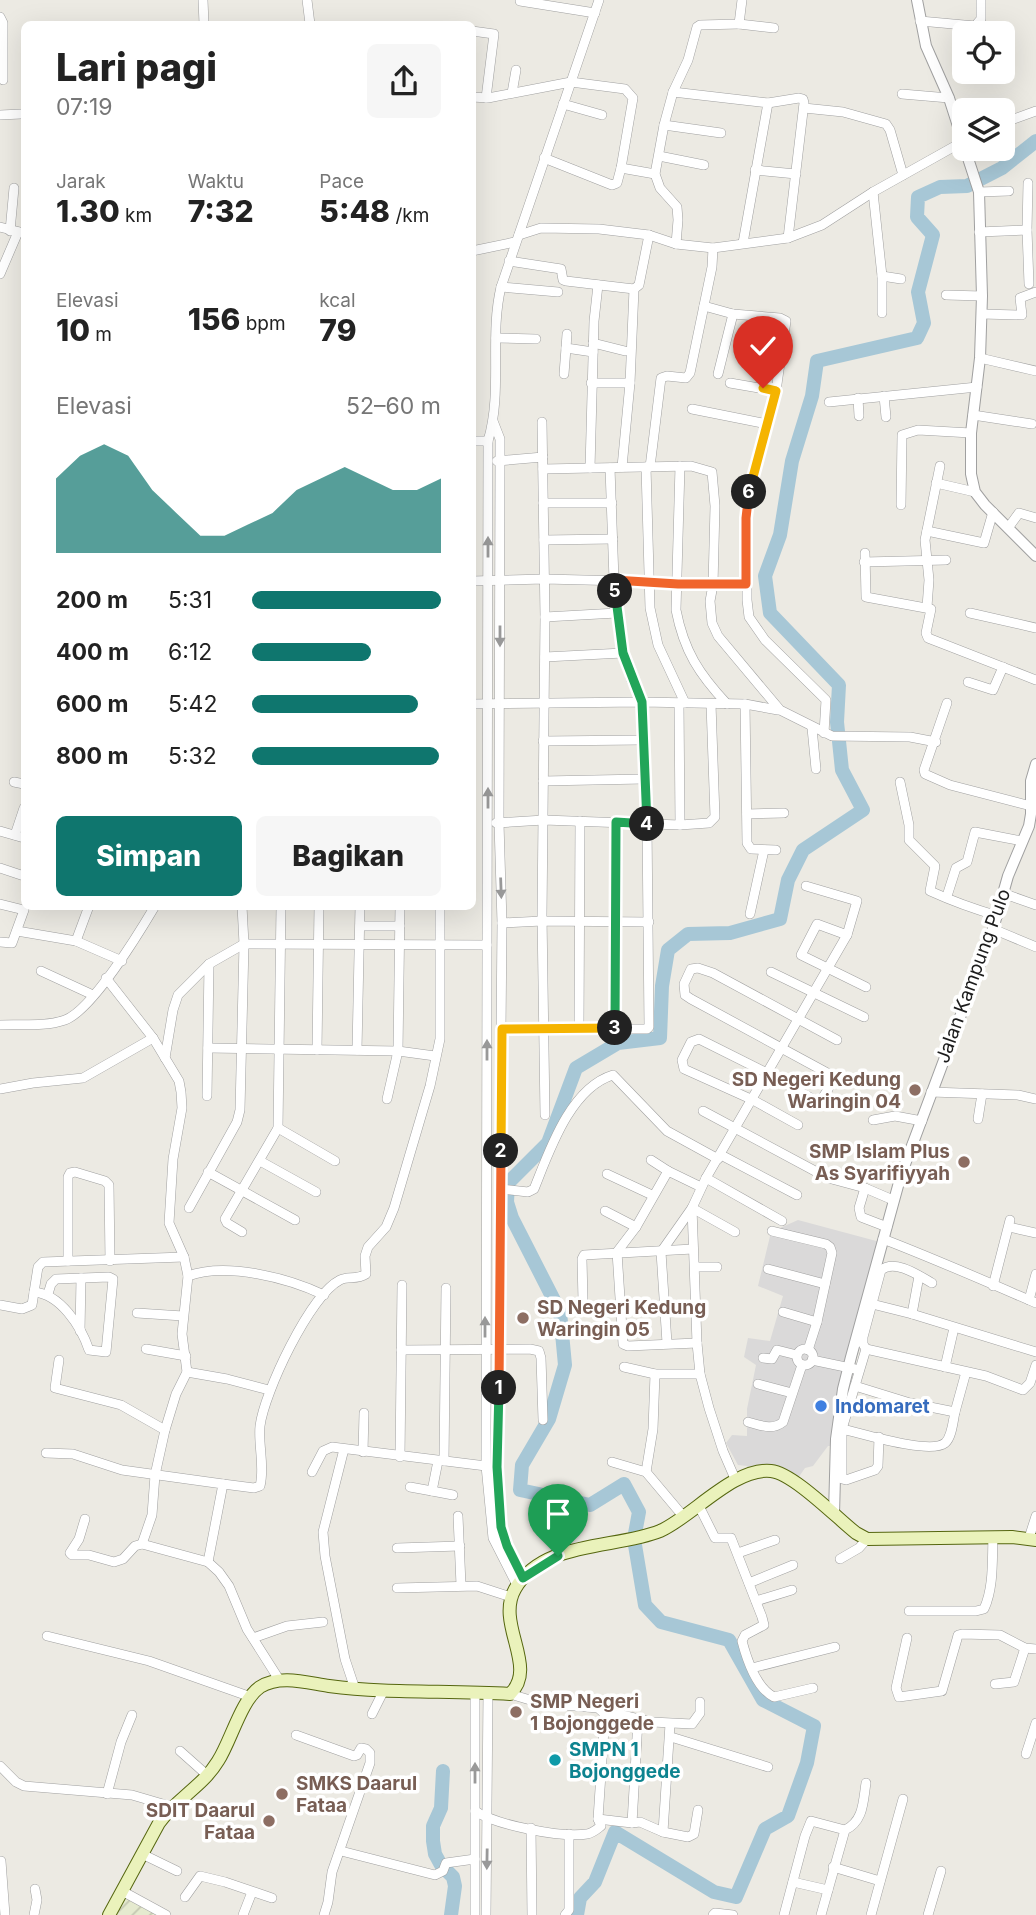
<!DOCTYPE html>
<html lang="id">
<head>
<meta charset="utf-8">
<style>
  body { margin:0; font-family:Inter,sans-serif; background:#f6f6f6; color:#222; height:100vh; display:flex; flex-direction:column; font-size:26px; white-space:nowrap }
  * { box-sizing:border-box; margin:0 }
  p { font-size:23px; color:#767676 }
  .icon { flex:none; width:38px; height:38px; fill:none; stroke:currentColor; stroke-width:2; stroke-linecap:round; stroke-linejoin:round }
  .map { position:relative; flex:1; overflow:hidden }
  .sheet { position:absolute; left:21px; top:21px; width:455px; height:889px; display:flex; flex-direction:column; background:#fff; border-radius:10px; box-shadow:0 7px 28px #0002 }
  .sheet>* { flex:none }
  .tools { position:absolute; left:952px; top:21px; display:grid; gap:14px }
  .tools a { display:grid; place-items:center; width:63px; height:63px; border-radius:10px; background:#fff; box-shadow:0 7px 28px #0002; font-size:35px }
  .pin { position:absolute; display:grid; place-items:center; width:60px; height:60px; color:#fff; margin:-72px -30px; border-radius:50% 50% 50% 0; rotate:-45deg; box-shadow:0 0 7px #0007 }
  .pin .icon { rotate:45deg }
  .km { position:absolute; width:35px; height:35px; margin:-18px; border-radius:50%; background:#222; color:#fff; font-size:19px; line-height:35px; text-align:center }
  .round { display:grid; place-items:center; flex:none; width:74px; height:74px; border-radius:10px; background:#f6f6f6 }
  .summary { display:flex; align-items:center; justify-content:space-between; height:119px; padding:0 35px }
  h1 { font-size:38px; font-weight:800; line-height:52px }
  .figures { display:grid; grid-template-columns:repeat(3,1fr); gap:10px; height:119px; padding:7px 35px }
  .figures div { display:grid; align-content:center }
  .figures b { font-size:30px; font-weight:800 }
  .figures small { font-size:19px; font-weight:400 }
  .figures p { font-size:19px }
  .chart { height:196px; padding:14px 35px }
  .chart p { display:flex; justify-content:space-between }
  .chart svg { width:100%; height:126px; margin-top:7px; fill:#0f766e; opacity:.7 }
  .cta { display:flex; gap:14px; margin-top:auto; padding:14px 35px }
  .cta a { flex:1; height:80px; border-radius:10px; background:#0f766e; color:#fff; font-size:28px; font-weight:800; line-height:80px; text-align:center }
  .cta a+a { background:#f6f6f6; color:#222 }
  ul { padding:0 35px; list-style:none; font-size:23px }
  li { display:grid; grid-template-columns:112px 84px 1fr; align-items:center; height:52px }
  li i { height:18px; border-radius:9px; background:#0f766e }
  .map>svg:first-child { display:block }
</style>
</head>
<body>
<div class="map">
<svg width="1036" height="1915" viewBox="0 0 1036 1915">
  <defs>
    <pattern id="farmland-furrows" width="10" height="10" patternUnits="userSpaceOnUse" patternTransform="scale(1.75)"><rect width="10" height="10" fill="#e5eacf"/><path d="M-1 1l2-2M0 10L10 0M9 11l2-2" fill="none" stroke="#c4c8b1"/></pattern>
  </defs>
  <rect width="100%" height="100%" fill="#eceae3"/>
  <path fill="#dad9d9" d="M798,1220L880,1242L834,1446H828L813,1466L805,1468L796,1481L750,1472L747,1466L738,1465L726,1443L732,1435L747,1436V1409L756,1365L744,1357L748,1338L770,1341L783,1296L758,1286L771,1232Z"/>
  <path fill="url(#farmland-furrows)" d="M122,1891L164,1915H109Z"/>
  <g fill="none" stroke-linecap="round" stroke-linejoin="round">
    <g stroke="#a7c7d6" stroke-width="14">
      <path d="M443,1771L441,1808L433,1826V1841L435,1854L441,1865L453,1877L455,1886L451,1915"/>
      <path d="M577,1915L580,1898L595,1882L615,1832L714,1892L736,1897L765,1829L788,1816L807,1763L814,1726L763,1700L729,1640L661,1622L645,1605L634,1539L639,1512L624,1484L590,1505L520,1490L522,1465L549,1419L565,1365L560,1312L512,1218L507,1202L508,1183L548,1143L576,1068L618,1043L660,1038L662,986L668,950L688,934L730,933L780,919L788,880L803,850L863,810L842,770L837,722L839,685L770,613L765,576L780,535L792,461L812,396L817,361L917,338L924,323L918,292L933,235L917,217L918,197L940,187L967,186L1002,168L1036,141"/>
    </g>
    <g stroke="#a0a0a0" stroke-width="10">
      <g id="minor">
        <path d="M203,0L204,24"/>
        <path d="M307,0L310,24"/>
        <path d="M520,1L595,13"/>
        <path d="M0,17L3,23V80"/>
        <path d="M920,21L975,26L981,19V0"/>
        <path d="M739,24L774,28"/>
        <path d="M472,31L494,34L486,98"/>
        <path d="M673,92L768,103L743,243"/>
        <path d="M512,93L516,70"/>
        <path d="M902,94L949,98"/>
        <path d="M472,97L488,98L571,82L625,89L633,98L621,168"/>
        <path d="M768,103L799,98L803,99L804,103L788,238"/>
        <path d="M563,104L602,115"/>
        <path d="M804,108L843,112L886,124L890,130L903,175"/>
        <path d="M0,115L21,114"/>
        <path d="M1003,123L1036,111"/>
        <path d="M664,125L721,133"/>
        <path d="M659,156L704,165"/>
        <path d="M544,158L612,185L617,183L621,168L655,174"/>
        <path d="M755,170L796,174"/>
        <path d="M873,192L882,276V313"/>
        <path d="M979,192L1009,191"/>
        <path d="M0,227L24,233"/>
        <path d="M1027,230L1028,183"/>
        <path d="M10,231L14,188"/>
        <path d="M979,232L1027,230L1029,284"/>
        <path d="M519,235L541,228L599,229L649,235L676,244L713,248L788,238L822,225L873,192L964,141"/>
        <path d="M676,244L678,220L677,207L660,188L655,174L664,125L673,92L688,60L697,27L700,25L739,24L742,0"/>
        <path d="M472,251L515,242"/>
        <path d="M509,261L561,269L563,280L566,281L634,289"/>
        <path d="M0,274L18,232"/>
        <path d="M882,276L901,279"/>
        <path d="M501,287L558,292"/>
        <path d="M946,295L982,296"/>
        <path d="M704,306L733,314L780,318L786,321L776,391L747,499V600L749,617L765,640L826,700L824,733"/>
        <path d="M982,314L1022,315L1020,298L1036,292"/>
        <path d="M567,334L566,348L593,352"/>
        <path d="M496,338L536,339"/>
        <path d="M593,343L625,351"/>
        <path d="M980,358L1036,371"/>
        <path d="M564,374L566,348"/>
        <path d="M718,374L733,314"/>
        <path d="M591,383H630"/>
        <path d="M730,383L776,391"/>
        <path d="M884,396L886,417"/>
        <path d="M858,398L859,416"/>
        <path d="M829,402L977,387"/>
        <path d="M692,409L767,424"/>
        <path d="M973,415L1032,424"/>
        <path d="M493,421L500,439V460L499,823L502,923L497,1467L501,1527L507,1546L523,1578"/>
        <path d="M542,422L545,617L542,916L545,1115"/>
        <path d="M472,441H488"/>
        <path d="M497,461L543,457"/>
        <path d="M680,466L676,610C684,651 699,674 727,704"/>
        <path d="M622,467L630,383L634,289L639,285L649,235"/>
        <path d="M646,467L650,608L658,645L685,703"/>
        <path d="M650,467L661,378L667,376L686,378L690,373L712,267L713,248"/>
        <path d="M590,468L594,321L598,285"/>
        <path d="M543,469L691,466L712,472L715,506L713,585L710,601L712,623L718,636L780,710L832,736L910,737L936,742"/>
        <path d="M936,483L975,492"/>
        <path d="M543,503H612"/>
        <path d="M901,505L902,435L918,430L971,433"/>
        <path d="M1008,528L1019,513L1036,518"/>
        <path d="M927,531L984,543L993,512"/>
        <path d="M544,540L613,539"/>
        <path d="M865,553L866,597L931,609L926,633L928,638L1036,680"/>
        <path d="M864,562L946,560"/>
        <path d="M472,581L544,579L746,584"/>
        <path d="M927,607L929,580L925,540L940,466"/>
        <path d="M970,613L1036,628"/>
        <path d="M545,617L617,613"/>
        <path d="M545,657L623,653"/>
        <path d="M968,682L993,690L1003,667"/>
        <path d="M679,703L680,825"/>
        <path d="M947,703L924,770L925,774L950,785L1031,806"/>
        <path d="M472,704L642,702L745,704L778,710"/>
        <path d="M745,704L747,843L751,849L776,850"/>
        <path d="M812,728L816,769"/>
        <path d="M543,741L643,740"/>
        <path d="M543,781L644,779"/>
        <path d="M14,782L24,784"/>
        <path d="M900,782L909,825V840L935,866L930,891C952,901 974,909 998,916"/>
        <path d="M747,814L784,813"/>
        <path d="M496,823L544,820L680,825L709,823L715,817L711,704"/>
        <path d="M0,831L24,838"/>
        <path d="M15,835L24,808"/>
        <path d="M0,868L24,876"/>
        <path d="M1005,894L1036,905"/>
        <path d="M947,896L956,868L967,862L975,832L1022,841"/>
        <path d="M0,904L24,910L12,943L0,942"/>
        <path d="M750,914L764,850"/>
        <path d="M502,923L542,921L649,922"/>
        <path d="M360,926H400"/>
        <path d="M993,929L1036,947"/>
        <path d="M17,931L76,941L122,961"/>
        <path d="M847,935L817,924L801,955L866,987"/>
        <path d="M76,941L89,906"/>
        <path d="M41,971L93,995"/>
        <path d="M771,972L864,1017"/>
        <path d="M106,978L153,1038L179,1081L181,1092L182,1108L173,1159L169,1223L184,1257L188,1276L182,1334L187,1372L176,1394L165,1430L155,1475L152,1515L142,1544"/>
        <path d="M0,1025C21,1024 45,1027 65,1020C92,1010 139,933 155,906"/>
        <path d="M502,1029H647L649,1027L647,824L642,702L631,679L619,633L614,580L610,468"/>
        <path d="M579,1029L580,821"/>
        <path d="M616,1030V822"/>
        <path d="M208,1048L398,1051L435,1056"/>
        <path d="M317,1050L319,906"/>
        <path d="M357,1050L360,906"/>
        <path d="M165,1058L173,1010L178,995L209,964L244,944L487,945"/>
        <path d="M0,1089L33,1083L83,1078L153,1038"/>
        <path d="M931,1092L1018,1095L1036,1099"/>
        <path d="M207,1096L209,964"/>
        <path d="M387,1099L398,1051L400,906"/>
        <path d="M703,1111L828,1178L865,1188L893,1200"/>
        <path d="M978,1119L982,1094"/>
        <path d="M873,1120L895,1116L922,1121"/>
        <path d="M798,1125L753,1100L684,1069L682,1060L691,1042L699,1039L767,1073L818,1102C825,1096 833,1084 831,1075L691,999L685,995L684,984L691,969L698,968L713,973L837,1040"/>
        <path d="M278,1128L335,1161"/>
        <path d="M721,1155L797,1195"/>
        <path d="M651,1160L668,1171"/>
        <path d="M260,1161L316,1192"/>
        <path d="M208,1172L295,1220"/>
        <path d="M607,1174L652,1195"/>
        <path d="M706,1178L782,1221"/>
        <path d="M865,1188L859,1208L861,1217L887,1227"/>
        <path d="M501,1189L528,1192L534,1189C549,1152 570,1088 613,1075L667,1131L718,1159"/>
        <path d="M189,1208L237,1122L240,1110L244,944L242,906"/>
        <path d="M605,1211L636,1227"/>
        <path d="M1009,1227L1036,1233"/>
        <path d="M772,1231L826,1244L830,1247L832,1253L817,1322L808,1350"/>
        <path d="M242,1232L227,1223L225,1219L278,1128L281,906"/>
        <path d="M883,1239C935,1259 985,1281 1036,1303"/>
        <path d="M68,1261V1177L70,1173L75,1172L105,1181L109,1185L110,1261"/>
        <path d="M695,1267H717"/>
        <path d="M768,1269L825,1284"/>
        <path d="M188,1276C227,1262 288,1278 324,1295"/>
        <path d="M993,1286L1010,1220"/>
        <path d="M34,1292C60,1294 81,1326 89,1350L106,1352L113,1279L109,1277L56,1279L51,1284L48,1294"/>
        <path d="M1029,1300L1036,1274"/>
        <path d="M583,1301L582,1259L584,1255L693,1249"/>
        <path d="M872,1304L912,1314L1036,1352"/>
        <path d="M0,1305L22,1309L32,1305L38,1267L43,1262L184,1257"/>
        <path d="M783,1312L817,1322"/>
        <path d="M137,1313L183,1316"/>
        <path d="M912,1314L919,1276"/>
        <path d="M80,1331L81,1278"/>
        <path d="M667,1343L661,1252L692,1208L735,1232"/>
        <path d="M697,1343L628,1346L623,1344L617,1252L636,1227L668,1171L701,1187"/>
        <circle cx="805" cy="1357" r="8"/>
        <path d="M146,1349L186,1356"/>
        <path d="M866,1349L986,1376L1023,1390L1030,1383L1036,1365"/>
        <path d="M401,1350L530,1349L539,1351L541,1358L543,1420"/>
        <path d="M763,1358L772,1359L777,1350L797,1355"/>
        <path d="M59,1360L55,1388L121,1405L165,1430"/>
        <path d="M812,1360L855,1369"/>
        <path d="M624,1367L655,1374H700"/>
        <path d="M945,1367L954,1328"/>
        <path d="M187,1372L227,1379L269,1390"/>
        <path d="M758,1384L792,1393"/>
        <path d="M855,1386L910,1403L955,1412L966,1372"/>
        <path d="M748,1422C760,1425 772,1431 783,1422L802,1365"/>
        <path d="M842,1429C861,1433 930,1455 945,1443C952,1437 953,1421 955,1412"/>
        <path d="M879,1437L878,1466L875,1470L846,1480L842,1479V1429L866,1349L863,1344V1337L881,1270C895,1259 918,1275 932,1283"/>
        <path d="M344,1449L323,1532L325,1556L345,1659L355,1689"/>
        <path d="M363,1452L364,1413"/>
        <path d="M46,1453L73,1454L122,1470L223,1484L208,1562"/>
        <path d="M400,1457L402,1285"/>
        <path d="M444,1461L446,1288"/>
        <path d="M612,1462L646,1472L683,1516"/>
        <path d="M312,1472L323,1451L332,1447L486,1466"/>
        <path d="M646,1472L653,1429L655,1374"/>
        <path d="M736,1481L723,1451L709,1408L700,1374L697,1343L692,1208L706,1178L847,935L857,901L806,886"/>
        <path d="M223,1484L254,1488L260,1486C265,1467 258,1445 260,1426C264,1393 310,1295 340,1280C348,1276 357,1280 366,1274L365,1256L368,1247L386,1227L394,1208L430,1086L440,1039V906"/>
        <path d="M410,1487L432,1491L438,1461"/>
        <path d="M432,1491L453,1495"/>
        <path d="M699,1506L715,1538H731L762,1617L764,1625L745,1635L742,1641C747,1660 756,1688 774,1697L813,1688"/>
        <path d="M458,1516L461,1585"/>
        <path d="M85,1519L79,1539L70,1553L72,1555H89L114,1562L123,1559L135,1546L142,1544L208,1562L219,1572L229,1586L247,1629L280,1681"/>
        <path d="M1029,1538L1036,1516"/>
        <path d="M397,1548L460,1546"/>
        <path d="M738,1553L775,1540"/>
        <path d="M840,1559L859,1548L867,1539"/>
        <path d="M749,1583L793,1565"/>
        <path d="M517,1585L493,1538L486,1466L488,441C503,391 489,337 501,287L599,0"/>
        <path d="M397,1588L477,1586L511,1597"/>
        <path d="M756,1601L792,1590"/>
        <path d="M909,1611H976L984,1609C994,1587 992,1560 993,1537"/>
        <path d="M47,1636L149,1661L251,1697"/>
        <path d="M253,1638L287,1626L323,1622"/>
        <path d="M907,1638L896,1688L899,1697L942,1691L957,1639L958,1635L962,1634L1000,1635L1025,1648L1036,1649"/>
        <path d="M752,1668L835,1647"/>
        <path d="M995,1684L1014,1682L1025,1648"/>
        <path d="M475,1692V1915"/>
        <path d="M510,1694L540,1703L598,1708L605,1714L623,1715L652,1722L692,1724L700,1713V1702"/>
        <path d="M372,1714L384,1690"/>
        <path d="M296,1735L354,1756L357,1755L361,1748L366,1749L370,1753V1763L332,1872L328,1902L324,1915"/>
        <path d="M671,1737L768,1767"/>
        <path d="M180,1751L207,1775"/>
        <path d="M1026,1754L1036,1723"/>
        <path d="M0,1766L16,1782L24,1786L132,1795L173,1807"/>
        <path d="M107,1794L121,1742L132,1715"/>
        <path d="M475,1811C496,1825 561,1838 587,1834C593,1833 596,1830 601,1826L598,1819L605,1714"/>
        <path d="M598,1819L632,1823L640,1822L663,1832L688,1837L694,1834L698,1810"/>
        <path d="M632,1823L638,1720"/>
        <path d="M531,1828L532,1915"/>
        <path d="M663,1832L670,1724"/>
        <path d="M341,1851L435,1875L443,1871L446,1863L475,1859"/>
        <path d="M142,1854L177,1871"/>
        <path d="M1,1861L5,1915"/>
        <path d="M833,1867L880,1881"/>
        <path d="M793,1882L828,1890"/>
        <path d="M122,1891L166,1915"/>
        <path d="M185,1897L200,1876L225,1882L272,1898"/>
        <path d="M34,1915L37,1900L35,1889"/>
        <path d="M243,1915L252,1892"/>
        <path d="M486,1915L488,1693"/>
        <path d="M565,1915L569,1910V1834"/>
        <path d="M713,1915L715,1913L733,1915"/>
        <path d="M784,1915L805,1836L811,1821L845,1830"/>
        <path d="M821,1915L845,1830C864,1821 863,1801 866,1783"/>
        <path d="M871,1915L903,1799"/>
        <path d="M928,1915L941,1871"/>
      </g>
    </g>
    <g stroke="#a0a0a0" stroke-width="12">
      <g id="tertiary">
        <path d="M917,0L926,46L949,98L964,145"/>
        <path d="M965,149L979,192L982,296L980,358L971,433V474L975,492L985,505L1036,556"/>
        <path d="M834,1514L836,1439L843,1389L851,1357L901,1175L993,929L1008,876L1029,826L1031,814V781L1036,764"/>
      </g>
    </g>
    <g stroke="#55660f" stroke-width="14">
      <path id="secondary" d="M109,1915L159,1823C176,1799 203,1786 218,1761C231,1741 241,1700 260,1687C280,1674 308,1683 329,1686C389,1694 450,1690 510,1694C539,1667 495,1624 515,1589C543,1540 616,1549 660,1531C692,1517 734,1467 771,1471C793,1473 837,1518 856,1533L867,1539L1012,1537L1036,1540"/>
    </g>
    <use href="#minor" stroke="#fff" stroke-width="9"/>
    <use href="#tertiary" stroke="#fff" stroke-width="10"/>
    <use href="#secondary" stroke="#eaf2bb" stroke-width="12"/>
  </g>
  <defs><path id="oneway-solid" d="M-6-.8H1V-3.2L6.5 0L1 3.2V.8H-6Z" transform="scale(1.75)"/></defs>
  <g fill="#999">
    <use href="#oneway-solid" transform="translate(488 547) rotate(-90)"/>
    <use href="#oneway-solid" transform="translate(500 636) rotate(90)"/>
    <use href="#oneway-solid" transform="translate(488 798) rotate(-90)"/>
    <use href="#oneway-solid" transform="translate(501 888) rotate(88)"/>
    <use href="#oneway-solid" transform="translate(487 1050) rotate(-90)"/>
    <use href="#oneway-solid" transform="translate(485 1327) rotate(-90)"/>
    <use href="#oneway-solid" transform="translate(475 1773) rotate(-90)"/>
    <use href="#oneway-solid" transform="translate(487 1859) rotate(91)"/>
  </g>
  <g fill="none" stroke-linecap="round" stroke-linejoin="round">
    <g stroke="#fff" stroke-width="14">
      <path id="split-1" d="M499,1388L497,1467L501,1527L507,1546L523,1578L558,1556"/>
    </g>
    <g stroke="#fff" stroke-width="14">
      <path id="split-2" d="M499,1388L501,1151"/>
    </g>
    <g stroke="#fff" stroke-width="14">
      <path id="split-3" d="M501,1151L502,1029L615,1028"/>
    </g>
    <g stroke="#fff" stroke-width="14">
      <path id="split-4" d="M615,1028L616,822L647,824"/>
    </g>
    <g stroke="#fff" stroke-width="14">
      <path id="split-5" d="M615,591L623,653L642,702L647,824"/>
    </g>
    <g stroke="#fff" stroke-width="14">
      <path id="split-6" d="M615,591L614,580L678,584H746V518L749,492"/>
    </g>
    <g stroke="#fff" stroke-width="14">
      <path id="split-7" d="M749,492L776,391L763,388"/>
    </g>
    <use href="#split-1" stroke="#22a559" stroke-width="9"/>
    <use href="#split-2" stroke="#f0652b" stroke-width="9"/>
    <use href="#split-3" stroke="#f5b400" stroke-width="9"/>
    <use href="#split-4" stroke="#22a559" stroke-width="9"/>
    <use href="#split-5" stroke="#22a559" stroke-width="9"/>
    <use href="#split-6" stroke="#f0652b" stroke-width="9"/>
    <use href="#split-7" stroke="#f5b400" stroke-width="9"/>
  </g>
  <g fill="#8d6e63" stroke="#fff" stroke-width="2.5">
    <circle cx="915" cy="1090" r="7"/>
    <circle cx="964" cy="1162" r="7"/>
    <circle cx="523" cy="1318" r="7"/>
    <circle cx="516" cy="1712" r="7"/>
    <circle cx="282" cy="1794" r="7"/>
    <circle cx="269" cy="1821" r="7"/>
  </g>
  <circle fill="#3f7fe0" stroke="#fff" stroke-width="2.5" cx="821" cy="1406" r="7"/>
  <circle fill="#0f9aa8" stroke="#fff" stroke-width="2.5" cx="555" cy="1760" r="7"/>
  <g text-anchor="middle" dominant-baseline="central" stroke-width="7" stroke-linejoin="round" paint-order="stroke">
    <g font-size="19" fill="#1c1c1c" stroke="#fff">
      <text transform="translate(973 976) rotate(-70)">Jalan Kampung Pulo</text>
    </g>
    <g font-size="19" font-weight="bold" fill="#785e54" stroke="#fff" text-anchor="end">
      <text x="901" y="1079">SD Negeri Kedung<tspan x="901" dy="22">Waringin 04</tspan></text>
      <text x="950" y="1151">SMP Islam Plus<tspan x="950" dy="22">As Syarifiyyah</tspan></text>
      <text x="537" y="1307" text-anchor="start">SD Negeri Kedung<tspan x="537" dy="22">Waringin 05</tspan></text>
      <text x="530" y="1701" text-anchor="start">SMP Negeri<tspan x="530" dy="22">1 Bojonggede</tspan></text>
      <text x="296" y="1783" text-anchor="start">SMKS Daarul<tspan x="296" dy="22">Fataa</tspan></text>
      <text x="255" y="1810">SDIT Daarul<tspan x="255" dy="22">Fataa</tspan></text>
    </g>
    <g font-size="19" font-weight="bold" fill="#366cbe" stroke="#fff" text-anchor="start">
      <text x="835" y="1406">Indomaret</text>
    </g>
    <g font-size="19" font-weight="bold" fill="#0d838f" stroke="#fff" text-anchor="start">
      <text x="569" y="1749">SMPN 1<tspan x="569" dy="22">Bojonggede</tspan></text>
    </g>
  </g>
</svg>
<div class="tools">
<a><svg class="icon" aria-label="locate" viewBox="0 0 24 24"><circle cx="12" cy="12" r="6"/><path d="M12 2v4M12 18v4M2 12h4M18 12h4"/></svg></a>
<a><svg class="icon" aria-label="layers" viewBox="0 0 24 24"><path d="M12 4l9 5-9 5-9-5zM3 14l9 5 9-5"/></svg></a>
</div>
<div class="pin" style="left:558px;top:1556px;background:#1e9e55"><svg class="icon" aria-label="arrive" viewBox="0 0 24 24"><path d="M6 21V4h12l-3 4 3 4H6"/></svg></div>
<div class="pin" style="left:763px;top:388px;background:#d93025"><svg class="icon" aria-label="check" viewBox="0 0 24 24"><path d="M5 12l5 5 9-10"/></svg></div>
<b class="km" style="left:499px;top:1388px">1</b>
<b class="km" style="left:501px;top:1151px">2</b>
<b class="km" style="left:615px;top:1028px">3</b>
<b class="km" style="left:647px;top:824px">4</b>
<b class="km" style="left:615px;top:591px">5</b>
<b class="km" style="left:749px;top:492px">6</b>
<section class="sheet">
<div class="summary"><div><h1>Lari pagi</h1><p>07:19</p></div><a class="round"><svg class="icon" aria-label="share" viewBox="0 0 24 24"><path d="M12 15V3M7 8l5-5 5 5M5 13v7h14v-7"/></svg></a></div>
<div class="figures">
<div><p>Jarak</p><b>1.30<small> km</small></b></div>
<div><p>Waktu</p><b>7:32</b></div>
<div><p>Pace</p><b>5:48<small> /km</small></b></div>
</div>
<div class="figures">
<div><p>Elevasi</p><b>10<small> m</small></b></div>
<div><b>156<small> bpm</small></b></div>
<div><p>kcal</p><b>79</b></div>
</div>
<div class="chart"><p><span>Elevasi</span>52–60 m</p>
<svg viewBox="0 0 160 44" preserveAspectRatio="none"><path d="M0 44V18L10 10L20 6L30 10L40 22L50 30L60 38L70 38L80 34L90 30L100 22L110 18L120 14L130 18L140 22L150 22L160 18V44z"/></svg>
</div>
<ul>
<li><b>200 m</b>5:31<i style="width:100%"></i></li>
<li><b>400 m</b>6:12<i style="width:63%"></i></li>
<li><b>600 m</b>5:42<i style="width:88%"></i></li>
<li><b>800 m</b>5:32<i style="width:99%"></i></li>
</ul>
<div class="cta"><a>Simpan</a><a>Bagikan</a></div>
</section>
</div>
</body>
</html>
